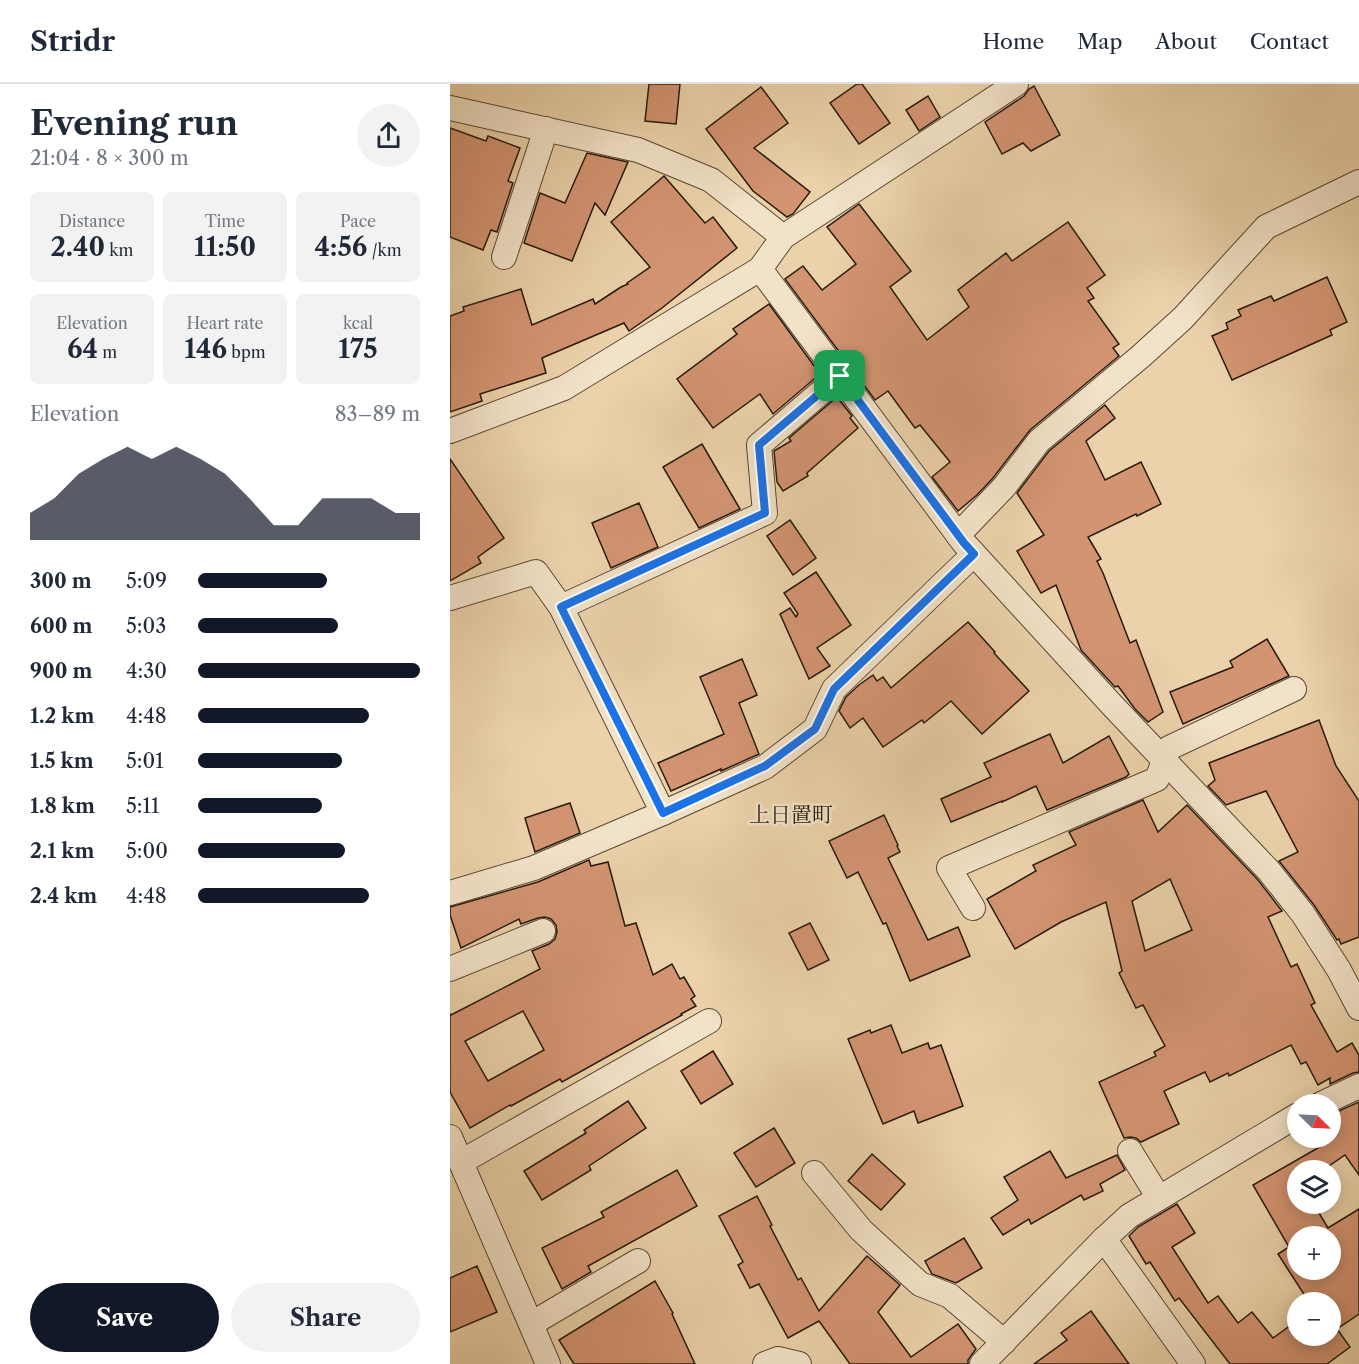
<!DOCTYPE html>
<html lang="en">
<head>
<meta charset="utf-8">
<style>
  body { margin:0; font-family:"Libre Caslon Text","Noto Serif JP",serif; background:#f2f2f3; color:#1f2937; height:100vh; display:flex; flex-direction:column; font-size:22px; white-space:nowrap }
  * { box-sizing:border-box; margin:0 }
  p { font-size:20px; color:#747a83 }
  .icon { flex:none; width:33px; height:33px; fill:none; stroke:currentColor; stroke-width:2; stroke-linecap:round; stroke-linejoin:round }
  .map { position:relative; flex:1; overflow:hidden }
  .sheet { display:flex; flex-direction:column; background:#fff; width:450px }
  .sheet>* { flex:none }
  .needle { width:39px; rotate:114deg }
  .fabs { position:absolute; left:837px; top:1010px; display:grid; gap:12px }
  .fabs a { display:grid; place-items:center; width:54px; height:54px; border-radius:50%; background:#fff; box-shadow:0 3px 15px #0003; font-size:30px }
  .pin { position:absolute; display:grid; place-items:center; width:51px; height:51px; color:#fff; margin:-26px; border-radius:12px; box-shadow:0 3px 9px #0006 }
  .round { display:grid; place-items:center; flex:none; width:63px; height:63px; border-radius:32px; background:#f2f2f3 }
  .overview { display:flex; align-items:center; justify-content:space-between; height:102px; padding:0 30px }
  h1 { font-size:33px; font-weight:700; line-height:45px }
  .metrics { display:grid; grid-template-columns:repeat(3,1fr); gap:9px; height:102px; padding:6px 30px }
  .metrics div { display:grid; align-content:center; border-radius:9px; background:#f2f2f3; text-align:center }
  .metrics b { font-size:26px; font-weight:700 }
  .metrics small { font-size:16px; font-weight:400 }
  .metrics p { font-size:16px }
  .chart { height:168px; padding:12px 30px }
  .chart p { display:flex; justify-content:space-between }
  .chart svg { width:100%; height:108px; margin-top:6px; fill:#111827; opacity:.7 }
  .action { display:flex; gap:12px; margin-top:auto; padding:12px 30px }
  .action a { flex:1; height:69px; border-radius:36px; background:#111827; color:#fff; font-size:24px; font-weight:700; line-height:69px; text-align:center }
  .action a+a { background:#f2f2f3; color:#1f2937 }
  ul { padding:0 30px; list-style:none; font-size:20px }
  li { display:grid; grid-template-columns:96px 72px 1fr; align-items:center; height:45px }
  li i { height:15px; border-radius:8px; background:#111827 }
  header { display:flex; align-items:center; gap:36px; box-sizing:border-box; height:84px; padding:0 30px; background:#fff; border-bottom:2px solid #e0e1e3 }
  header strong { font-size:28px }
  nav { display:flex; gap:33px; margin-inline-start:auto; font-size:21px }
  main { display:flex; flex:1; min-height:0 }
  .map>svg:first-child { display:block }
</style>
</head>
<body>
<header>
<strong>Stridr</strong>
<nav><a>Home</a><a>Map</a><a>About</a><a>Contact</a></nav>
</header>
<main>
<section class="sheet">
<div class="overview"><div><h1>Evening run</h1><p>21:04 · 8 × 300 m</p></div><a class="round"><svg class="icon" aria-label="share" viewBox="0 0 24 24"><path d="M12 15V3M7 8l5-5 5 5M5 13v7h14v-7"/></svg></a></div>
<div class="metrics">
<div><p>Distance</p><b>2.40<small> km</small></b></div>
<div><p>Time</p><b>11:50</b></div>
<div><p>Pace</p><b>4:56<small> /km</small></b></div>
</div>
<div class="metrics">
<div><p>Elevation</p><b>64<small> m</small></b></div>
<div><p>Heart rate</p><b>146<small> bpm</small></b></div>
<div><p>kcal</p><b>175</b></div>
</div>
<div class="chart"><p><span>Elevation</span>83–89 m</p>
<svg viewBox="0 0 160 44" preserveAspectRatio="none"><path d="M0 44V33L10 27L20 17L30 11L40 6L50 11L60 6L70 11L80 17L90 27L100 38L110 38L120 27L130 27L140 27L150 33L160 33V44z"/></svg>
</div>
<ul>
<li><b>300 m</b>5:09<i style="width:58%"></i></li>
<li><b>600 m</b>5:03<i style="width:63%"></i></li>
<li><b>900 m</b>4:30<i style="width:100%"></i></li>
<li><b>1.2 km</b>4:48<i style="width:77%"></i></li>
<li><b>1.5 km</b>5:01<i style="width:65%"></i></li>
<li><b>1.8 km</b>5:11<i style="width:56%"></i></li>
<li><b>2.1 km</b>5:00<i style="width:66%"></i></li>
<li><b>2.4 km</b>4:48<i style="width:77%"></i></li>
</ul>
<div class="action"><a>Save</a><a>Share</a></div>
</section>
<div class="map">
<svg width="909" height="1280" viewBox="0 0 909 1280">
  <rect width="100%" height="100%" fill="#ebd2aa"/>
  <filter id="stains"><feTurbulence type="fractalNoise" baseFrequency=".00333" numOctaves="4"/><feColorMatrix values="0 0 0 0 .2 0 0 0 0 .09 0 0 0 0 .02 0 0 0 .5 -.17"/></filter>
  <radialGradient id="worn" r=".72"><stop offset=".6" stop-color="#630" stop-opacity="0"/><stop offset="1" stop-color="#630" stop-opacity=".3"/></radialGradient>
  <g fill="#d39472" stroke="#281a0d" stroke-width="1.5" fill-rule="evenodd">
    <path d="M199,0H230L226,40L195,37Z"/>
    <path d="M407,0H412L440,39L409,60L380,19Z"/>
    <path d="M584,2L610,51L581,67L573,59L552,70L535,38L574,12L579,5Z"/>
    <path d="M311,3L338,39L304,64L360,108L343,130L337,133L303,107L256,45Z"/>
    <path d="M478,12L490,33L469,47L456,26Z"/>
    <path d="M0,44L36,57L38,52L70,64L58,97L63,99L47,148L41,146L33,166L0,153Z"/>
    <path d="M137,69L178,78L155,131L145,119L122,177L74,159L90,109L115,119Z"/>
    <path d="M214,92L255,139L263,133L287,164L212,224L179,247L174,239L92,274L96,289L30,310L32,317L0,328V232L14,227L13,223L71,205L82,241L143,215L145,220L171,203L178,200L177,199L200,183L161,138Z"/>
    <path d="M409,120L461,187L440,203L477,256L519,223L508,206L556,169L562,177L618,138L655,191L637,204L644,214L638,217L669,260L663,264L669,272L580,346L543,394L527,411L508,427L482,393L500,378L470,341L465,344L438,307L425,316L335,195L353,182L372,206L406,180L377,143Z"/>
    <path d="M877,193L897,238L880,246L882,251L782,296L762,252L778,245L776,239L791,232L788,226L821,212L824,217Z"/>
    <path d="M319,220L370,290L323,330L310,310L263,344L227,295L287,250L283,245Z"/>
    <path d="M387,313L402,332L400,334L408,344L357,389L358,392L333,407L327,398L324,367L341,357L339,354Z"/>
    <path d="M655,321L665,334L636,357L655,396L691,378L711,420L687,432L686,430L638,453L651,475L647,477L653,489L680,559L686,556L713,628L698,638L685,625L668,602L665,603L631,566L606,501L591,509L567,467L594,451L567,409L599,367Z"/>
    <path d="M252,360L290,425L249,444L213,383Z"/>
    <path d="M0,375L54,454L28,473L31,479L0,497Z"/>
    <path d="M189,419L208,463L161,484L142,439Z"/>
    <path d="M340,436L366,474L343,491L317,452Z"/>
    <path d="M366,488L401,541L367,564L380,582L359,595L330,530L340,524L346,533L348,530L334,509Z"/>
    <path d="M518,538L545,568L544,569L579,607L532,650L501,617L474,639L472,636L433,663L413,634L400,644L389,627L396,613L409,601L423,591L427,597L433,593L441,604Z"/>
    <path d="M817,555L839,592L733,640L720,608L783,583L780,577Z"/>
    <path d="M292,575L307,611L289,619L309,670L271,687V685L221,707L208,679L274,650L250,593Z"/>
    <path d="M869,636L886,682L909,717V853L891,860L889,855L887,856L864,821L829,777L848,768L816,707L776,721L758,702L765,696L759,679Z"/>
    <path d="M600,650L613,679L659,652L679,690L676,693L597,726L586,702L552,718V717L501,738L491,715L541,693L534,679Z"/>
    <path d="M693,716L708,748L737,721L808,796L832,827L818,833L841,883L847,880L865,919L861,921L887,968L902,959L909,971V988L903,989L880,1000V994L868,1001L856,978L851,980L841,961L779,992L778,989L760,998L755,988L714,1007L729,1040L691,1058L686,1054L680,1053L674,1054L649,998L706,972L704,968L715,962L693,921L686,924L669,889L672,887L656,818L611,838L565,865L537,815L586,787L583,781L626,761L619,748ZM720,795L742,846L695,867L682,817Z"/>
    <path d="M120,719L130,749L85,768L75,734Z"/>
    <path d="M434,731L448,761L447,762L450,768L438,774L478,856L508,843L520,872L460,897L436,839L433,840L408,788L397,794L379,757Z"/>
    <path d="M139,776L141,782L158,778L175,842L186,839L203,891L222,880L230,895L234,893L245,912L241,915L246,922L231,930L232,931L112,998L110,995L61,1022L60,1021L20,1044L0,1008V930L1,931L90,885L82,867L99,860L105,855L107,848L106,841L101,835L95,833L88,834L71,840L69,835L11,864L0,831V823L88,798ZM73,927L94,966L38,997L15,957Z"/>
    <path d="M360,839L379,876L358,886L339,849Z"/>
    <path d="M441,941L452,969L478,959L480,965L491,961L513,1022L468,1039L464,1027L433,1040L398,955L420,946L421,949Z"/>
    <path d="M263,967L283,1000L251,1020L231,987Z"/>
    <path d="M178,1017L196,1044L139,1082L141,1086L92,1116L74,1087L136,1049L134,1046Z"/>
    <path d="M909,1018V1091L895,1071L873,1086H844L848,1092V1119H863L878,1144L909,1125V1230L887,1245L900,1263L877,1280H780L729,1214L725,1217L700,1178L696,1180L679,1152L688,1143L727,1120L745,1149L722,1163L758,1219L768,1212L788,1239L802,1228L823,1254L848,1236V1251H880V1218H859L828,1170L839,1163L803,1101L880,1057V1031ZM848,1152H880V1185H848Z"/>
    <path d="M324,1044L345,1079L306,1103L284,1069Z"/>
    <path d="M600,1067L616,1094L667,1071L675,1086L650,1100L653,1107L634,1116L631,1111L581,1140L579,1135L553,1151L541,1134L568,1116L554,1093Z"/>
    <path d="M422,1070L455,1100L431,1126L398,1097Z"/>
    <path d="M227,1086L247,1122L138,1182L141,1188L112,1205L92,1164L154,1133L151,1128Z"/>
    <path d="M307,1112L322,1141L320,1142L348,1196L351,1194L369,1227L417,1172L450,1201L428,1228L461,1273L508,1240L526,1265L518,1276V1280H400L369,1237L338,1254L309,1200L300,1204L288,1181L293,1178L269,1132Z"/>
    <path d="M514,1154L532,1184L506,1199L482,1190L475,1177Z"/>
    <path d="M27,1182L47,1228L0,1248V1194Z"/>
    <path d="M205,1197L223,1229L222,1230L245,1280H124L109,1256Z"/>
    <path d="M641,1227L679,1280H584L617,1256L611,1249Z"/>
  </g>
  <g fill="none" stroke-linecap="round" stroke-linejoin="round">
    <g stroke="#594834" stroke-width="26">
      <g id="street">
        <path d="M0,24L188,66L261,96L333,153"/>
        <path d="M54,173L96,45"/>
        <path d="M310,185L514,459L662,621L819,787L853,830L889,886L909,924"/>
        <path d="M0,347L114,304L310,185L333,153L566,0"/>
        <path d="M508,451L554,403L589,357L690,273L733,234L816,143L909,98"/>
        <path d="M0,514L86,488L111,523L315,429L309,361L390,292"/>
        <path d="M111,523L213,729"/>
        <path d="M0,809L84,784L213,729L315,683L365,645L384,605L524,470"/>
        <path d="M523,824L499,784L707,695L719,664L844,605"/>
        <path d="M0,885L93,847"/>
        <path d="M871,1020L909,1002"/>
        <path d="M0,1053L98,1280"/>
        <path d="M680,1067L709,1114"/>
        <path d="M11,1078L259,937"/>
        <path d="M364,1089L411,1146L470,1200L500,1212L554,1258"/>
        <path d="M654,1155L743,1280"/>
        <path d="M81,1240L188,1177"/>
        <path d="M315,1280L328,1275L349,1280"/>
        <path d="M532,1280L654,1155L679,1132L848,1031"/>
      </g>
    </g>
    <use href="#street" stroke="#f2e2c8" stroke-width="24"/>
  </g>
  <g fill="none" stroke-linecap="round" stroke-linejoin="round">
    <g stroke="#fff" stroke-width="12">
      <path id="route" d="M390,292L514,459L524,470L384,605L365,645L315,682L213,729L111,523L315,429L309,361Z"/>
    </g>
    <use href="#route" stroke="#1a73e8" stroke-width="8"/>
  </g>
  <g text-anchor="middle" dominant-baseline="central" stroke-width="5" stroke-linejoin="round" paint-order="stroke">
    <g font-size="21" fill="#281a0d" stroke="#f2e2c8">
      <text x="341" y="730">上日置町</text>
    </g>
  </g>
  <rect width="100%" height="100%" filter="url(#stains)"/>
  <rect width="100%" height="100%" fill="url(#worn)"/>
</svg>
<div class="fabs">
<a><svg class="needle" viewBox="-14 -14 28 28"><path d="M0-13l5 13h-10z" fill="#e53935"/><path d="M0 13l5-13h-10z" fill="#747a83"/></svg></a>
<a><svg class="icon" aria-label="layers" viewBox="0 0 24 24"><path d="M12 4l9 5-9 5-9-5zM3 14l9 5 9-5"/></svg></a>
<a>+</a>
<a>−</a>
</div>
<div class="pin" style="left:390px;top:292px;background:#1e9e55"><svg class="icon" aria-label="arrive" viewBox="0 0 24 24"><path d="M6 21V4h12l-3 4 3 4H6"/></svg></div>
</div>
</main>
</body>
</html>
